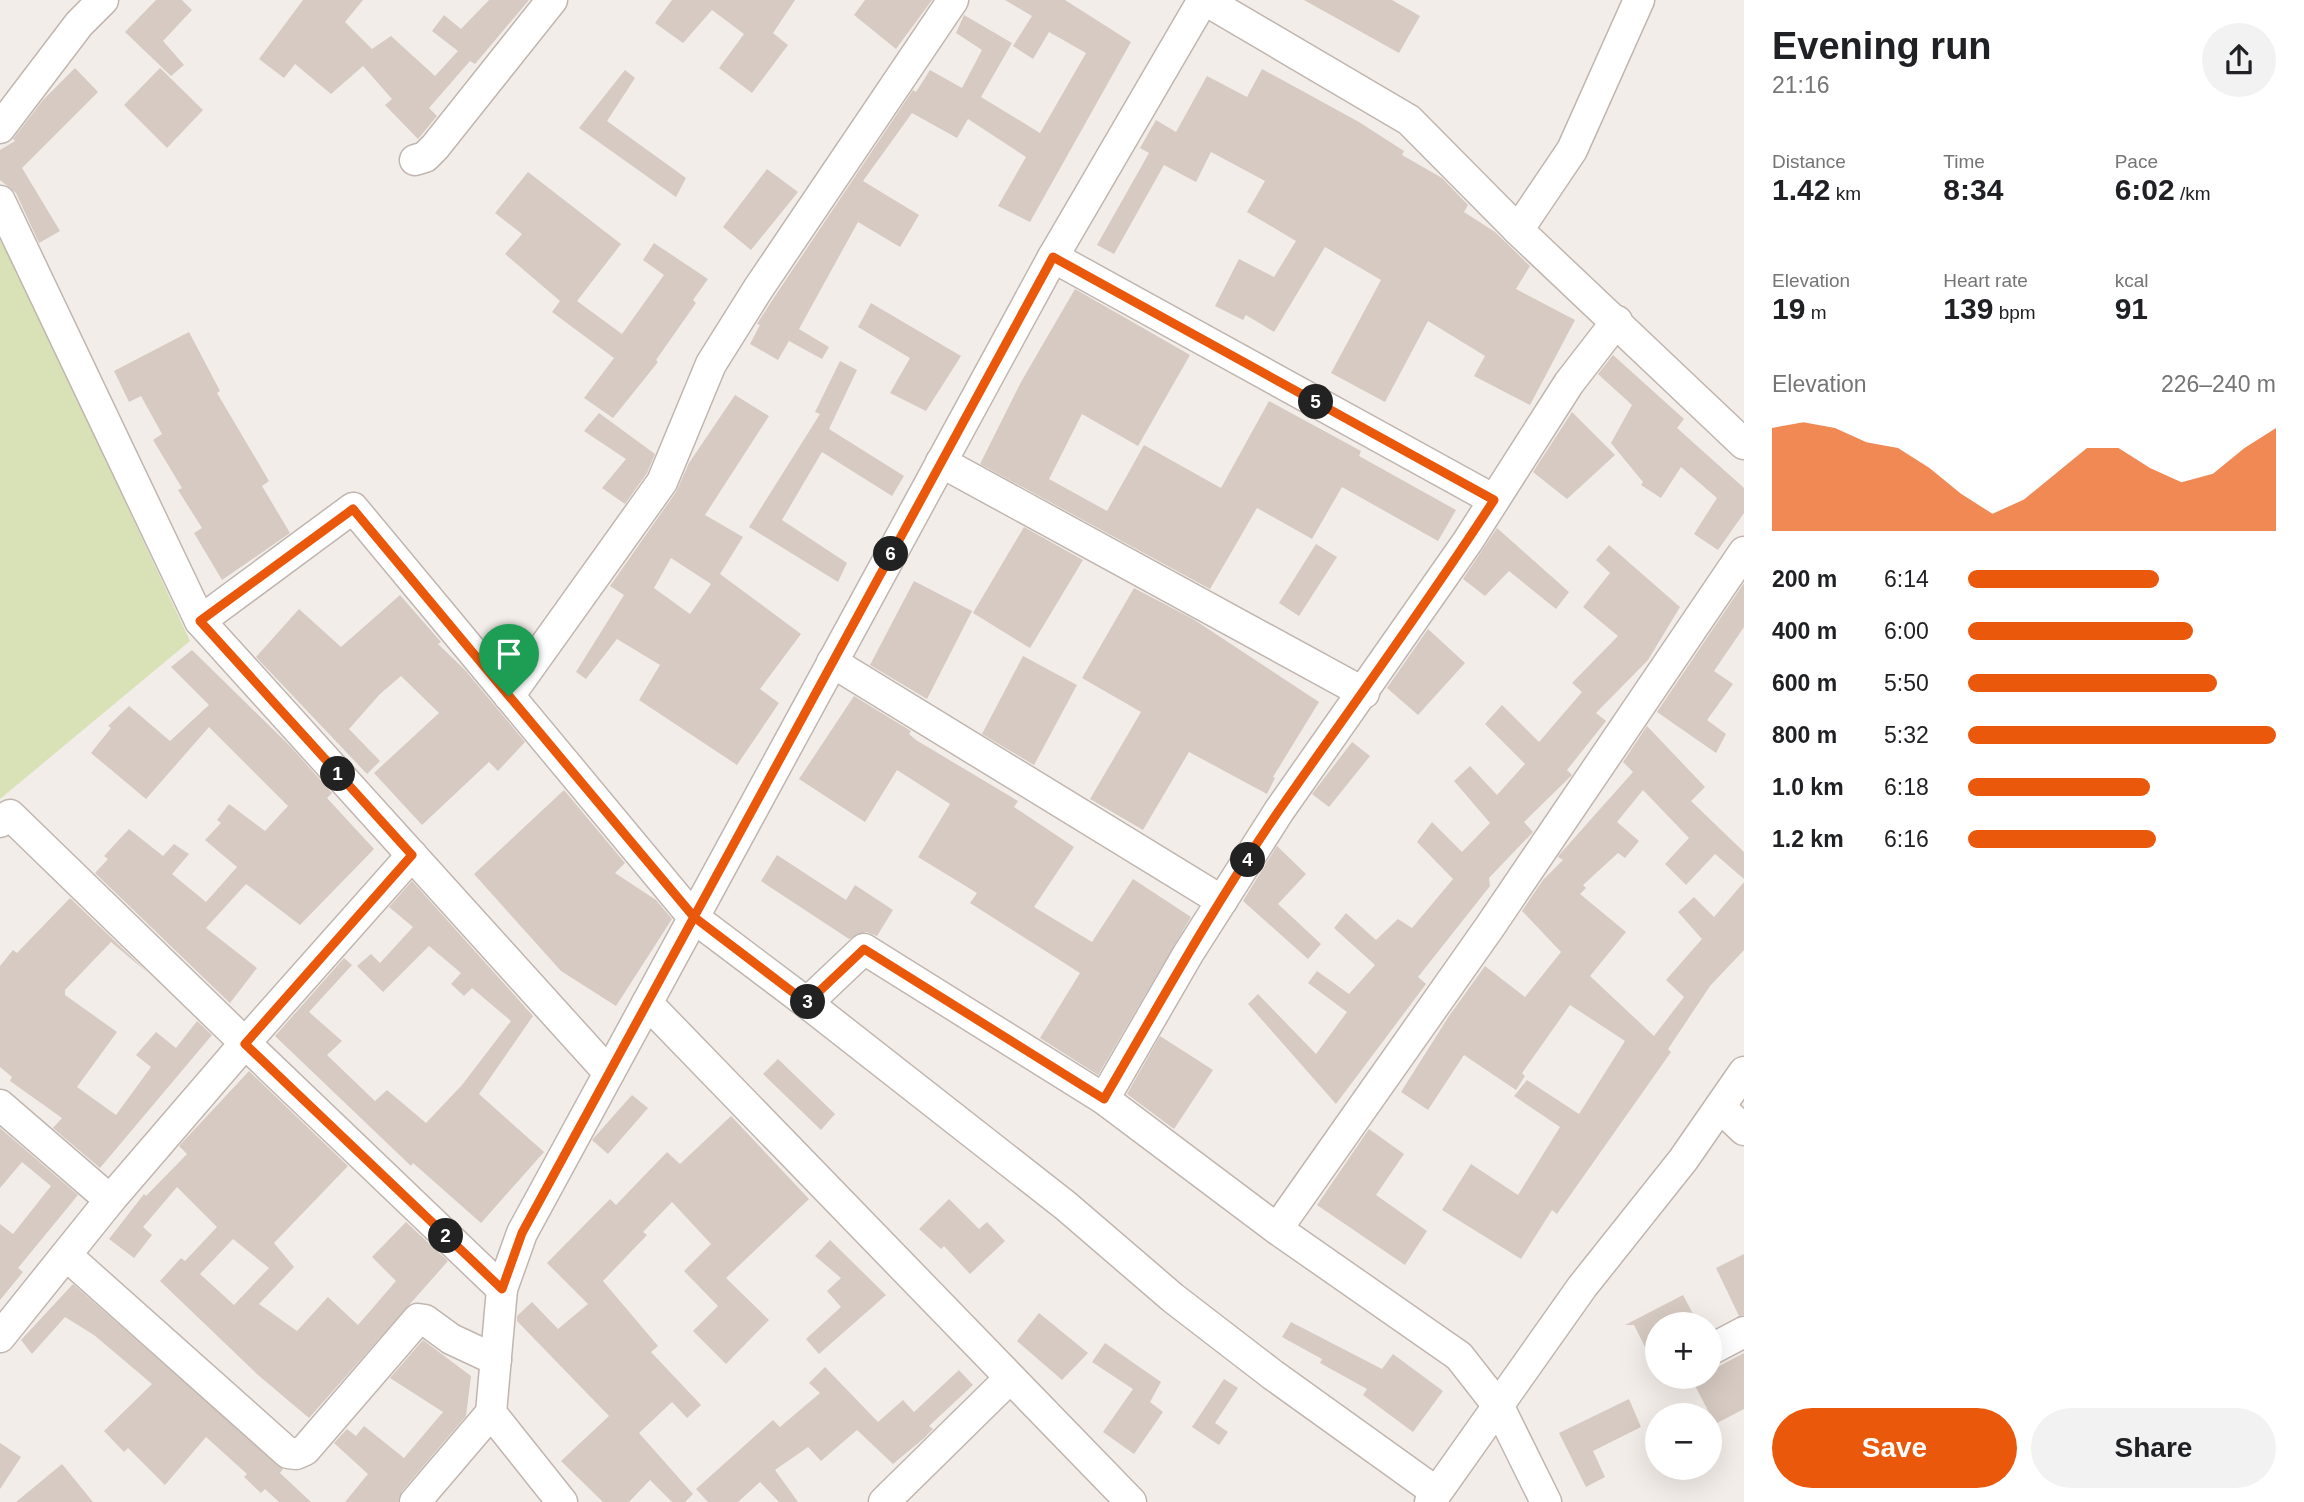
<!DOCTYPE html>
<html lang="en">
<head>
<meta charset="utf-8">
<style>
  body { margin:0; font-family:Arial,sans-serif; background:#f2f2f2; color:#202124; height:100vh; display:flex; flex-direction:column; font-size:26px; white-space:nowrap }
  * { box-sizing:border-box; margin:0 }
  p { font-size:23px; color:#757577 }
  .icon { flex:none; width:38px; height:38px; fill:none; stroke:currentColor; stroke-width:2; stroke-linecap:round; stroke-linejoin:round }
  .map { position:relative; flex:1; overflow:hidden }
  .panel { display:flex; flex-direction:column; background:#fff; width:560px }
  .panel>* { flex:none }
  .fabs { position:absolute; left:1645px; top:1312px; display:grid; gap:14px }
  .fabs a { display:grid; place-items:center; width:77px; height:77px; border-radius:50%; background:#fff; box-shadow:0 7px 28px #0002; font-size:35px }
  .pin { position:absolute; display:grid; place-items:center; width:60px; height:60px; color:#fff; margin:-72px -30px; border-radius:50% 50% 50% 0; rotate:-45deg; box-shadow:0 0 7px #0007 }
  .pin .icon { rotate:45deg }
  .km { position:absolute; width:35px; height:35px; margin:-18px; border-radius:50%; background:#222; color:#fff; font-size:19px; line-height:35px; text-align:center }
  .round { display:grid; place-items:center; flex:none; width:74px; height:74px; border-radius:37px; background:#f2f2f2 }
  .headline { display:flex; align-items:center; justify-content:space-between; height:119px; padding:0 28px }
  h1 { font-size:38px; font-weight:700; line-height:52px }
  .stats { display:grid; grid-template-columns:repeat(3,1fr); gap:10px; height:119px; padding:7px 28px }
  .stats div { display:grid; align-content:center }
  .stats b { font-size:30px; font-weight:700 }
  .stats small { font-size:19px; font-weight:400 }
  .stats p { font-size:19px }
  .chart { height:196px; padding:14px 28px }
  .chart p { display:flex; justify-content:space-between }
  .chart svg { width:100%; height:126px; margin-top:7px; fill:#ea580c; opacity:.7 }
  .cta { display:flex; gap:14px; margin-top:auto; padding:14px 28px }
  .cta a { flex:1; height:80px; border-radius:42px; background:#ea580c; color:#fff; font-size:28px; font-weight:700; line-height:80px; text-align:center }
  .cta a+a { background:#f2f2f2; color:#202124 }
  ul { padding:0 28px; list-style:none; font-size:23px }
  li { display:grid; grid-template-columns:112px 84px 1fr; align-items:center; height:52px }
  li i { height:18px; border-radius:9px; background:#ea580c }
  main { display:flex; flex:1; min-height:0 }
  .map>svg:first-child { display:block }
</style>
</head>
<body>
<main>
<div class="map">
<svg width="1744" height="1502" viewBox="0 0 1744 1502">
  <rect width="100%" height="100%" fill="#f3ede9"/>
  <path fill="#d8e2b6" d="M0,234L190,641L0,799Z"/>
  <g fill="#d6cac2" fill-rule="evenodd">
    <path d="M156,0H182L192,10L163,41L184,65L171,76L125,32Z"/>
    <path d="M303,0H363L345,22L372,49L391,36L435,76L458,51L432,31L444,15L461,29L489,0H529L475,64L470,61L429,108L437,116L418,139L385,105L392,99L363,66L331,94L295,64L284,78L259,59Z"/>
    <path d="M672,0H795L773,33L788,45L752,93L719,68L744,34L712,10L683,43L655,23Z"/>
    <path d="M865,0H932L896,49L854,15Z"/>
    <path d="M1005,0H1065L1131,42L1030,222L998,206L1026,157L968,119L957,138L912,113L863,181L919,215L900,247L858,222L799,329L829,347L822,359L789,341L778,360L750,344L760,325L757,324L773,299L913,90L916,92L930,70L962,88L982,50L956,33L964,15L1012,43L981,97L1040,133L1086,53L1049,32L1033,59L1013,46L1032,16Z"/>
    <path d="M1304,0H1392L1420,16L1399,53Z"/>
    <path d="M75,68L98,92L22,168L60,231L39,243L16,193L0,180V150L15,141L13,139L43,100Z"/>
    <path d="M160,68L203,110L167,148L124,105Z"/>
    <path d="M1262,69L1359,122L1404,151L1402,155L1442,178L1468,205L1464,212L1495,232L1530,266L1516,289L1575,320L1530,405L1474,376L1485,356L1428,321L1385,402L1331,373L1381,280L1325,247L1274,332L1246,315L1243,320L1215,306L1239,259L1274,277L1296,241L1247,212L1265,181L1211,152L1196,182L1164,165L1114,254L1097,245L1149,153L1140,148L1156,120L1176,132L1207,76L1247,97Z"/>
    <path d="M625,70L635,78L607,121L686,178L676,197L579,128Z"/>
    <path d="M767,169L798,192L751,250L723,227Z"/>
    <path d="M528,172L621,244L577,301L622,334L664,275L643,260L654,243L708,279L693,300L696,303L656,360L658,362L613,418L584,398L614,358L552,312L560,301L505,254L522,234L495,213Z"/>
    <path d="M1075,289L1190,355L1138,446L1082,414L1049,479L1107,511L1144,445L1221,488L1269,401L1361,451L1359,456L1456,510L1438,541L1342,487L1312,539L1257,508L1210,589L980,464L1021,382Z"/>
    <path d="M871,303L961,356L926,411L890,393L910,358L858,327Z"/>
    <path d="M189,332L220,391L217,393L269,481L262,486L290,533L222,580L194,533L202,528L178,490L182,488L153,440L162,434L141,396L129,402L114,371Z"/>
    <path d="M1613,355L1684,419L1677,428L1744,488V513L1718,550L1694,534L1717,498L1681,467L1661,498L1641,485L1643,482L1611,443L1632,405L1598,374Z"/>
    <path d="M840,361L857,370L829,429L904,476L892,496L822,452L782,520L847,563L838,582L749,527L820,414L815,412Z"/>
    <path d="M735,395L769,416L705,515L743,537L720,574L801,634L760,689L779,703L737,765L639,700L660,665L617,639L586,679L576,672L624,595L610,586L676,492L689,463ZM671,558L711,584L690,614L654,588Z"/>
    <path d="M1572,412L1615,455L1567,499L1533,472Z"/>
    <path d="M599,413L655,454L647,473L625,504L602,488L626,459L584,431Z"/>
    <path d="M1024,527L1083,560L1030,648L973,613Z"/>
    <path d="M1497,528L1569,592L1556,609L1509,571L1485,596L1463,579Z"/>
    <path d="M1316,544L1337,557L1299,616L1279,603Z"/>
    <path d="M1609,545L1680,607L1648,660L1596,713L1606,721L1567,770L1572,775L1524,822L1533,832L1489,878L1490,886L1418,977L1426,984L1336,1104L1248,1004L1258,994L1316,1054L1347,1012L1308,983L1317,971L1349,994L1375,965L1334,928L1346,913L1376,940L1398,919L1412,928L1453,879L1417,842L1432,822L1462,852L1490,823L1454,781L1470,766L1497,795L1525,764L1485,724L1502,705L1539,742L1582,692L1572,683L1618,636L1583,607L1610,573L1596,560Z"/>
    <path d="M914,581L972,611L927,699L870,665Z"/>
    <path d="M1744,583V627L1714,671L1733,684L1707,720L1726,734L1716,753L1657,712Z"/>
    <path d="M1134,588L1193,619L1319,702L1273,777L1275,778L1267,794L1189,752L1143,830L1090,799L1141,712L1082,678Z"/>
    <path d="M400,595L441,642L438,644L465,670L525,742L498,771L489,762L422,825L374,773L439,713L401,676L380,694L349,729L380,761L367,774L256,657L299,609L341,647Z"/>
    <path d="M1428,629L1465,663L1418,715L1387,688Z"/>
    <path d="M192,650L290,746L332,793L327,798L374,849L300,925L246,884L206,928L257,968L230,1003L234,1007L95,873L108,859L104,856L129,829L163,856L174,844L189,854L172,874L206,902L237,867L205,840L221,823L217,820L229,804L265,831L288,806L209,727L146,799L91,753L111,728L108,726L129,706L170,741L209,705L171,667Z"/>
    <path d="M1023,656L1077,685L1034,765L982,734Z"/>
    <path d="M854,696L911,731L909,734L916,740L1018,801L1014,807L1074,847L1034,907L1092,942L1133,879L1191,917L1098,1075L1040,1038L1080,973L970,903L977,893L918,857L950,804L897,770L865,822L799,779Z"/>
    <path d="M1647,726L1705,787L1691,801L1744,852V879L1715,854L1686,885L1665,864L1689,838L1643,790L1617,822L1639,841L1625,858L1618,853L1583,885L1586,888L1580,894L1626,932L1590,976L1654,1036L1684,997L1666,980L1702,939L1678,912L1694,897L1714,917L1744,882V950L1710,986L1668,1049L1671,1052L1557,1214L1552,1210L1521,1259L1442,1210L1471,1164L1518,1195L1560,1127L1514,1096L1527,1080L1579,1114L1625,1041L1570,1005L1522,1073L1525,1076L1516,1090L1464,1055L1428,1110L1401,1092L1449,1016L1485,966L1525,997L1561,952L1522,911L1543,880L1563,860L1558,857L1560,854L1633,772L1623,762Z"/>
    <path d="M1352,742L1370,756L1329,807L1312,794Z"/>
    <path d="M564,790L625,863L615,873L656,900L672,919L616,1006L561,971L474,874Z"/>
    <path d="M1277,846L1306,874L1278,904L1321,944L1308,959L1243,901Z"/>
    <path d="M777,855L846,900L855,885L893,910L877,936L866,932L849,939L761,881Z"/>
    <path d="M412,881L533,1016L479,1094L544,1152L481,1223L413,1163L411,1166L275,1036L344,958L352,965L309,1012L342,1041L327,1055L375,1101L387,1090L426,1123L462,1085L511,1021L472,988L464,996L451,984L461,973L429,946L383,992L357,966L371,954L380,963L413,927L389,907Z"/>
    <path d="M70,898L148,973L111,942L65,990V995L117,1032L77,1087L116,1115L151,1067L136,1055L156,1032L176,1048L197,1021L212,1035L100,1168L53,1128L62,1118L10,1081L12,1077L0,1067V966L13,950L17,953Z"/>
    <path d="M1160,1036L1213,1070L1174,1129L1127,1094Z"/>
    <path d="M778,1059L835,1114L821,1130L763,1074Z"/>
    <path d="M249,1071L348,1166L274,1243L294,1267L259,1304L297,1331L328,1297L358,1325L396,1281L372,1257L406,1222L448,1261L309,1418L258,1375L160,1281L181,1258L185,1261L217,1227L177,1187L143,1227L152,1235L134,1258L109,1239L144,1194L146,1196L187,1154L179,1146ZM233,1239L269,1268L234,1305L200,1274Z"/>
    <path d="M632,1095L648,1108L608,1154L592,1140Z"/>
    <path d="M731,1116L809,1199L726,1278L769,1320L726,1364L693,1331L718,1306L684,1271L711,1244L672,1202L643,1232L647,1235L603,1281L658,1346L651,1352L701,1405L687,1418L672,1402L639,1433L693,1494L685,1502H672L650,1480L629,1502H603L561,1461L609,1416L517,1321V1316L532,1302L558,1329L588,1304L547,1263L610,1199L616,1205L667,1152L680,1164Z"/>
    <path d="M0,1128L78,1195L18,1268L23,1272L0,1300V1224L13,1234L51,1186L22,1162L0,1188Z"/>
    <path d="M1369,1129L1404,1154L1376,1195L1427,1231L1405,1265L1317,1205Z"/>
    <path d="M949,1199L979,1229L987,1222L1005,1241L970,1274L944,1246L941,1249L919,1229Z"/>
    <path d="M830,1240L886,1295L819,1354L806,1339L841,1307L827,1291L841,1278L815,1256Z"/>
    <path d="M1744,1254V1315L1739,1316L1716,1268Z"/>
    <path d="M73,1284L283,1469L280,1473L311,1502H279L265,1489L261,1493L244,1477L247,1474L206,1437L165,1485L128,1448L124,1452L104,1431L152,1384L94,1335L65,1317L32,1354L21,1340Z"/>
    <path d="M1683,1295L1699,1325H1657V1371L1634,1325H1625Z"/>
    <path d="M1039,1313L1088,1353L1062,1380L1017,1341Z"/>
    <path d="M1291,1322L1382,1369L1393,1354L1443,1391L1413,1432L1363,1395L1367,1389L1320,1363L1322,1359L1282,1337Z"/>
    <path d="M423,1340L471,1376L466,1416L402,1491L398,1502H345L368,1474L334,1443L347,1429L356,1436L364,1426L404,1458L443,1412L390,1378Z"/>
    <path d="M1105,1343L1161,1382L1150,1402L1163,1412L1134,1454L1103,1432L1133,1389L1092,1362Z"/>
    <path d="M1744,1353V1409L1715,1424L1692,1380L1710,1377V1371Z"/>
    <path d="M825,1367L878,1422L903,1400L914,1412L959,1370L973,1385L929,1426L933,1429L923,1439L893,1464L857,1430L821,1461L808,1447L775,1470L798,1502H779L760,1482L738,1502H708L696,1489L773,1420L780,1427L820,1393L809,1383Z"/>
    <path d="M1224,1379L1238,1388L1215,1423L1228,1432L1219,1445L1192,1427Z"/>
    <path d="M1629,1399L1641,1427L1593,1451L1605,1477L1586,1487L1559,1433Z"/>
    <path d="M0,1443L21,1457L0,1489Z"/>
    <path d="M62,1464L93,1502H16L33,1488Z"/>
  </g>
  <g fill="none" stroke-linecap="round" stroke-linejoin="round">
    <g stroke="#c0b6af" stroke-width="33">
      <g id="minor">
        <path d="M1205,0L1409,120L1518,230L1744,444"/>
        <path d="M0,128L79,24L103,0"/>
        <path d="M415,160L425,157L435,147L552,0"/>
        <path d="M0,201L200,621"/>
        <path d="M1518,230L1572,150L1639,0"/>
        <path d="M1053,257L1494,500"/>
        <path d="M941,462L1364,693"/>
        <path d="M832,662L1222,901"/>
        <path d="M509,696L662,482L711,364L758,289L953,0"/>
        <path d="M0,822L10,815L245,1043L110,1200L0,1105"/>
        <path d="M412,855L245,1043L502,1289"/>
        <path d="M647,1003L1131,1502"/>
        <path d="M807,1003L1066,1206L1173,1298L1273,1375L1436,1492"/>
        <path d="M609,1073L200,621L353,508L693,917L807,1003L864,949L1104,1099L1277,1229L1459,1356L1499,1407L1546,1502"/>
        <path d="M1104,1099L1188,954L1279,811L1468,541L1569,383L1617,321"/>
        <path d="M1720,1107L1744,1130"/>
        <path d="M1277,1229L1489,928L1744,552"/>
        <path d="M66,1255L288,1453L296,1454L305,1450L418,1319L425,1320L451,1339L496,1360"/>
        <path d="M0,1337L110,1200"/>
        <path d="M1710,1350L1744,1332"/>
        <path d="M491,1413L562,1502"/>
        <path d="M415,1502L491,1413L502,1289L522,1233L1053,257L1203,0"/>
        <path d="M884,1502L1010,1378"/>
        <path d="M1430,1502L1582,1287L1683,1160L1744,1072"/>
      </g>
    </g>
    <use href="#minor" stroke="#fff" stroke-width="30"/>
  </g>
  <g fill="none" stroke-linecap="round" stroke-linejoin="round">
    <g stroke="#fff" stroke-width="14">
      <path id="route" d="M509,696L353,509L200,621L412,855L245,1044L502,1289L522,1233L694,917L807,1003L864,949L1104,1099C1161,1001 1216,902 1280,809C1352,706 1426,605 1494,500L1053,257L694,917L509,696"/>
    </g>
    <use href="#route" stroke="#ea580c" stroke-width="9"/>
  </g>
</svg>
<div class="fabs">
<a>+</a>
<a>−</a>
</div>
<div class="pin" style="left:509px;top:696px;background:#1e9e55"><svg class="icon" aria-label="arrive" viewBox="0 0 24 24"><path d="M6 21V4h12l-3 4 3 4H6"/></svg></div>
<b class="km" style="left:338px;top:774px">1</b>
<b class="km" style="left:446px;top:1236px">2</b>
<b class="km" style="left:808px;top:1002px">3</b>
<b class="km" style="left:1248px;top:860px">4</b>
<b class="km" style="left:1316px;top:402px">5</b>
<b class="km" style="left:891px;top:554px">6</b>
</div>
<section class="panel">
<div class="headline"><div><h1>Evening run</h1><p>21:16</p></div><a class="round"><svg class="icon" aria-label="share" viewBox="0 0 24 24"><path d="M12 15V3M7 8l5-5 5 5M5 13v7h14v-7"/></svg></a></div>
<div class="stats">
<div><p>Distance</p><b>1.42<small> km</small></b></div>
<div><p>Time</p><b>8:34</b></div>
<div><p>Pace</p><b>6:02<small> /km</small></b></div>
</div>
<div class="stats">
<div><p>Elevation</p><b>19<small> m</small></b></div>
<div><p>Heart rate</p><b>139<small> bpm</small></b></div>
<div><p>kcal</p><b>91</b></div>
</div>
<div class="chart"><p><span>Elevation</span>226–240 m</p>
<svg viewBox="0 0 160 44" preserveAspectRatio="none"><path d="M0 44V8L10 6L20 8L30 13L40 15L50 22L60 31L70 38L80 33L90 24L100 15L110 15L120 22L130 27L140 24L150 15L160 8V44z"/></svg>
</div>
<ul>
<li><b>200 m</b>6:14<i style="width:62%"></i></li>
<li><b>400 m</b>6:00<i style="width:73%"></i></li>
<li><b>600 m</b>5:50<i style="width:81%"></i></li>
<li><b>800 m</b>5:32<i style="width:100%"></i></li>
<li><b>1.0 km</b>6:18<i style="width:59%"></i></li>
<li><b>1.2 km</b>6:16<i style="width:61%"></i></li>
</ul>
<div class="cta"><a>Save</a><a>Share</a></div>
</section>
</main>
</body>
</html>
